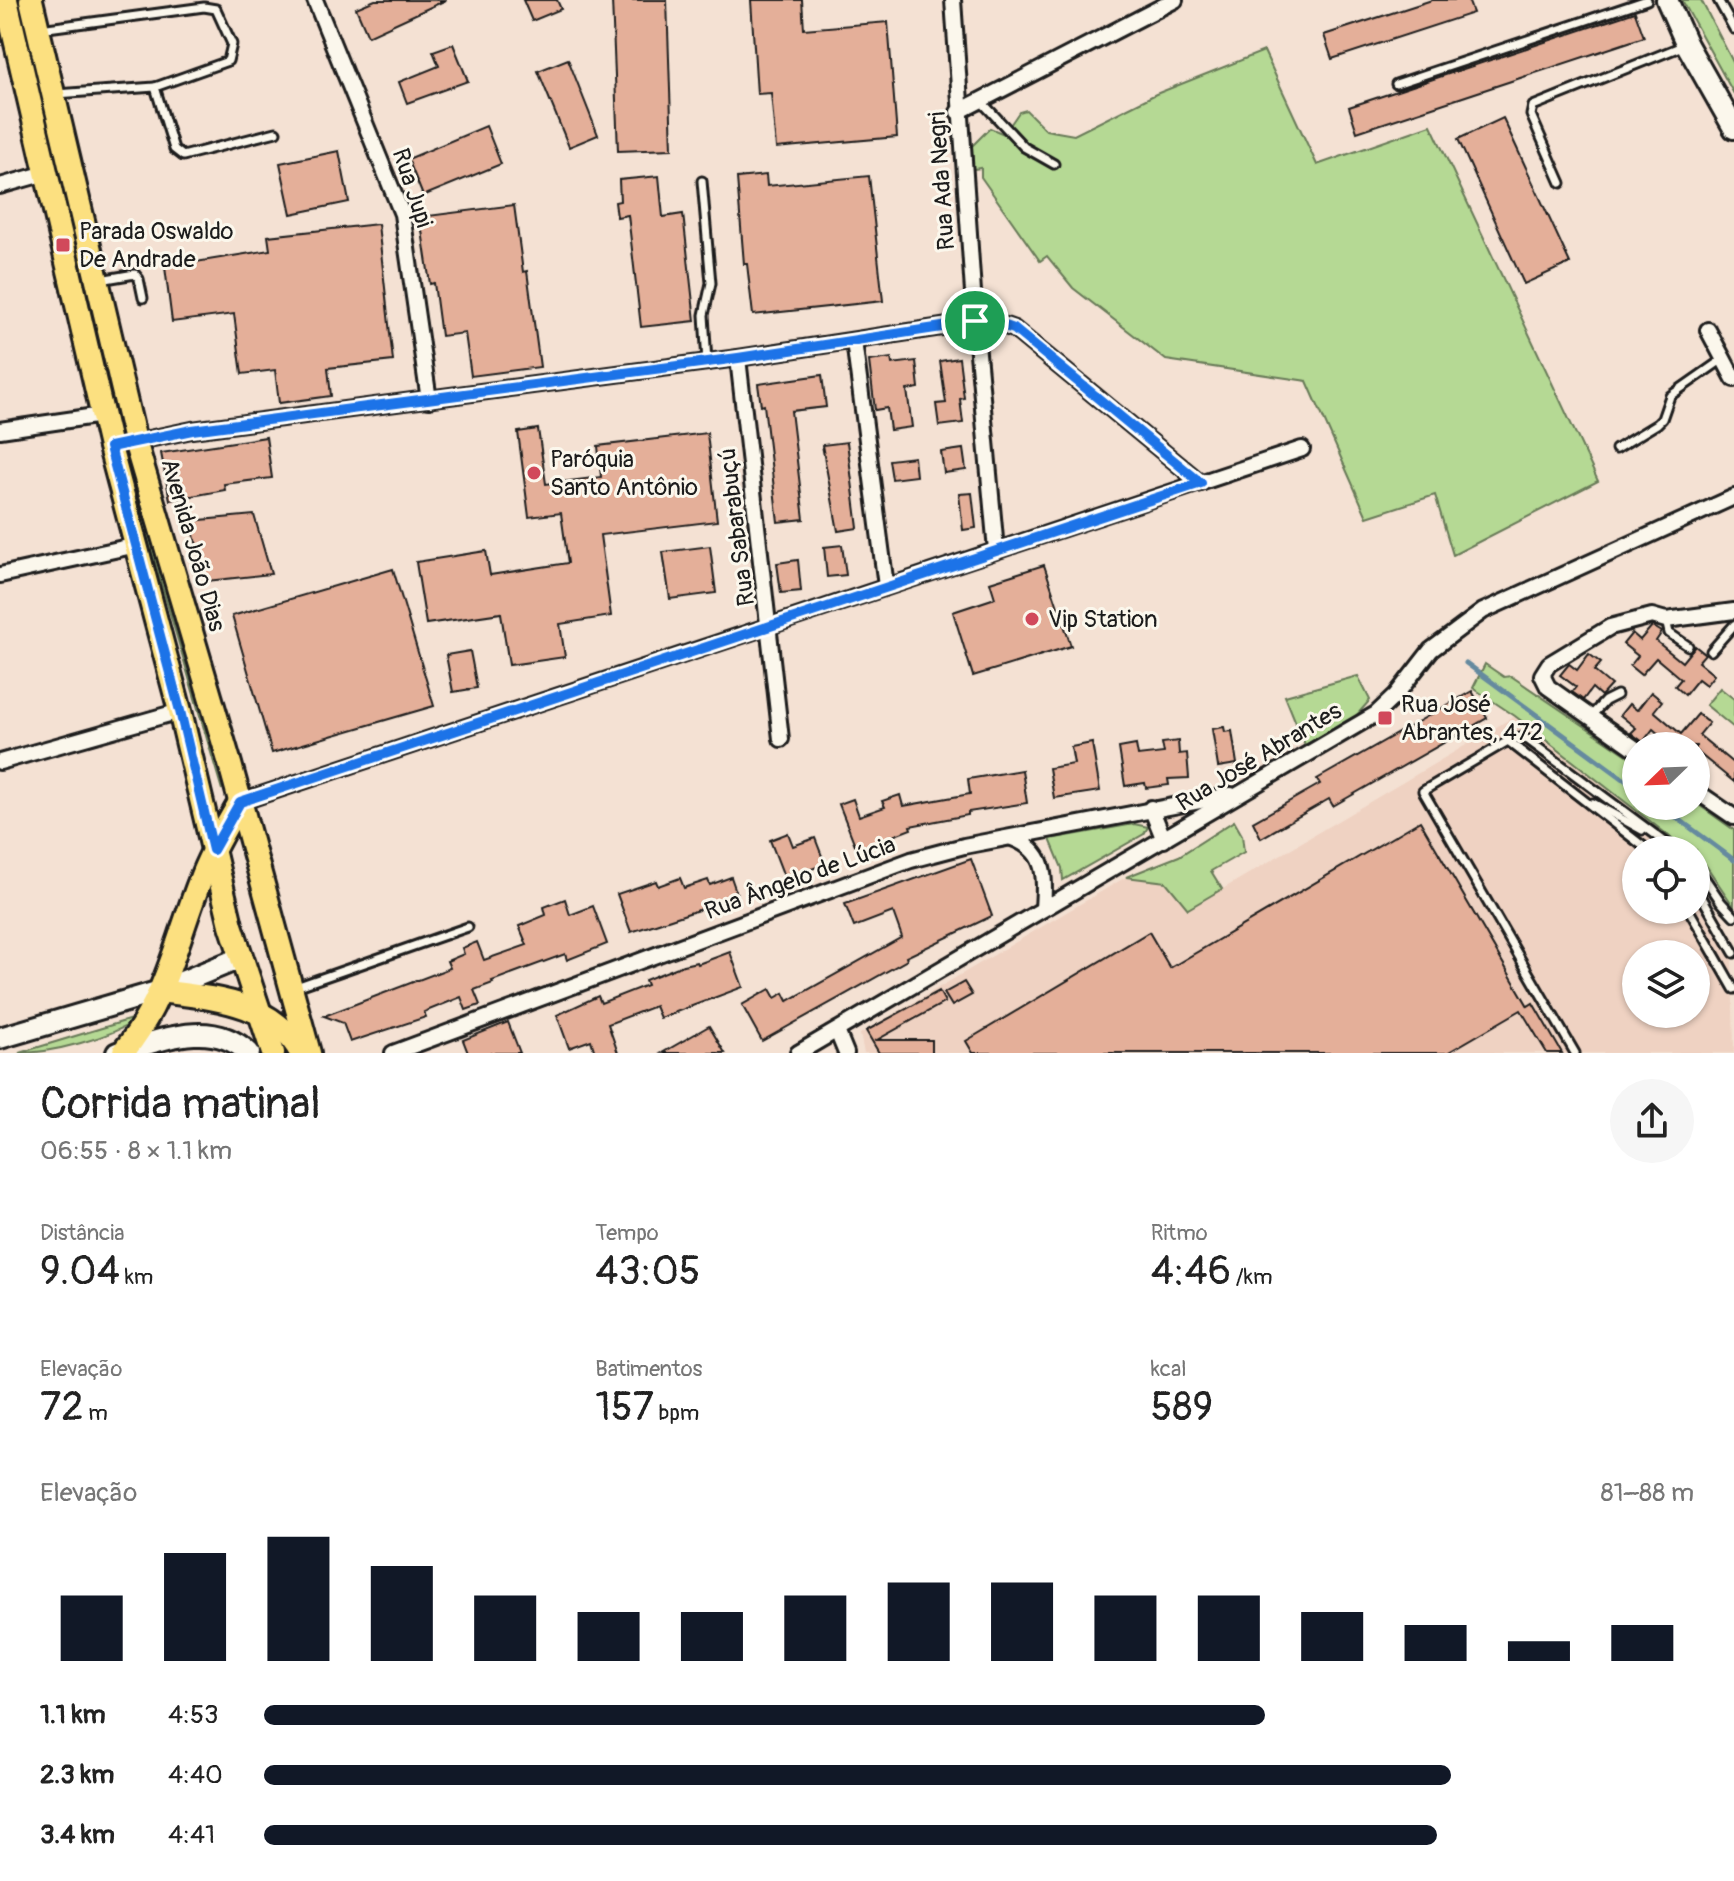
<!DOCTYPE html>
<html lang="pt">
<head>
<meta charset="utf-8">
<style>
  body { margin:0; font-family:Pangolin,sans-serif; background:#f6f6f6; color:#222; height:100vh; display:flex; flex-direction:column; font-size:30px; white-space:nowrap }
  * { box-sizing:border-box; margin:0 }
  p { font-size:26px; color:#767676 }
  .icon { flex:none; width:44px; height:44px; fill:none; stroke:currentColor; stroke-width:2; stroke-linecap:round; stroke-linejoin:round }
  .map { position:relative; height:1053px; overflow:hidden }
  .panel { display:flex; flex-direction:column; background:#fff; flex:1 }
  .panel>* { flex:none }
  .needle { width:52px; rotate:247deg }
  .fabs { position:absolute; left:1622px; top:732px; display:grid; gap:16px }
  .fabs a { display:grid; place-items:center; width:88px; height:88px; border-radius:50%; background:#fff; box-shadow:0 2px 6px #0004; font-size:40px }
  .pin { position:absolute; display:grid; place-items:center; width:68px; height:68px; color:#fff; margin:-34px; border:4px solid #fff; border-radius:50%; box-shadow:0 2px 8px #0007 }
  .round { display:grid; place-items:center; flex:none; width:84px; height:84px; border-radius:42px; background:#f6f6f6 }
  .headline { display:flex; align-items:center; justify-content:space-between; height:136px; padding:0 40px }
  h1 { font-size:44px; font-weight:600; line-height:60px }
  .metrics { display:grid; grid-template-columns:repeat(3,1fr); gap:12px; height:136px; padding:8px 40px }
  .metrics div { display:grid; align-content:center }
  .metrics b { font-size:40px; font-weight:600 }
  .metrics small { font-size:22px; font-weight:400 }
  .metrics p { font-size:22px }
  .chart { height:224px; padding:16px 40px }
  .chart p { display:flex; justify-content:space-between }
  .chart svg { width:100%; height:144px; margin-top:8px; stroke:#111827; stroke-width:6 }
  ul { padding:0 40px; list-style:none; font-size:26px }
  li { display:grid; grid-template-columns:128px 96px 1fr; align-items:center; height:60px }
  li i { height:20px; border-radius:10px; background:#111827 }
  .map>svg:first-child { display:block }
</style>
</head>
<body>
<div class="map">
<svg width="1734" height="1053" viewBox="0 0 1734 1053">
  <rect width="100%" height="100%" fill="#f4e1d3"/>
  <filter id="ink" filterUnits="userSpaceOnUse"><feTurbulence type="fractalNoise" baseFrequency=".0125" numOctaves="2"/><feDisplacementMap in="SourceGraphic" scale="16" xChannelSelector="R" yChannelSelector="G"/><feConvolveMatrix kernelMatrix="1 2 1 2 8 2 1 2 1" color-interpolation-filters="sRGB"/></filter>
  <g filter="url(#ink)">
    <path fill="#efd2c2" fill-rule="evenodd" d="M1515,716L1671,837L1661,850H1636V910H1696V896L1732,957L1734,1053H864L860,1034L1126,877L1166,882L1189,909ZM1636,954H1696V1014H1636Z"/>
    <g fill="#b5d994" stroke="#687a58" stroke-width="2">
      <path d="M1682,0H1701L1734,64V94Z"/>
      <path d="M1264,51L1317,165L1431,125L1598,481L1453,555L1435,495L1367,517L1307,381L1166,360L1073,288L1047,256L1040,261L981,177V168L973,169L972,146L990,128L1004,134L1019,112L1026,110L1046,130L1074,135L1156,94Z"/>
      <path d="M127,459L129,460L222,790L128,471Z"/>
      <path d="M1485,664L1504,677L1511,676L1636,761V806H1696V803L1734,830V907L1705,864L1696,857V850H1687L1515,716L1473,688Z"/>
      <path d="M1358,676L1370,700L1356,716L1305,745L1285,696Z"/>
      <path d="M1720,688L1734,699V728L1706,705Z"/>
      <path d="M1234,821L1242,835L1244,852L1211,871L1222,889L1188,909L1166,882L1126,877L1179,856Z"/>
      <path d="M1134,824L1148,827L1144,834L1063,880L1062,868L1050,839Z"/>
      <path d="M135,1018L137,1020C108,1038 53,1053 19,1053Z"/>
    </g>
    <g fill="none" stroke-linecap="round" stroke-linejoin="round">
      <g stroke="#658a9f" stroke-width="5">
        <path d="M1466,663L1636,788"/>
        <path d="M1661,806L1734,860"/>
      </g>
    </g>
    <g fill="#e4af99" stroke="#1c1c1c" stroke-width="2">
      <path d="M375,0H446L368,36L356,8Z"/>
      <path d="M523,0H557L561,9L532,21Z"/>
      <path d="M612,0H667L672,149L618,151Z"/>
      <path d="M751,0H802L804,29L888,22L897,137L776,148L771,93L757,94Z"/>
      <path d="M1432,0H1468L1473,13L1332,59L1324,35Z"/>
      <path d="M1635,12L1644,37L1357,132L1349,107Z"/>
      <path d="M453,44L468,81L407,103L399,82L439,66L433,51Z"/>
      <path d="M568,59L598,135L569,147L538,71Z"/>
      <path d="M1503,118L1570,263L1524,284L1458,139Z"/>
      <path d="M486,126L501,164L423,196L408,159Z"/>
      <path d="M339,151L349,202L291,214L280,163Z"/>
      <path d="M766,175L767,186L869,176L883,301L753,315L747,264H744L737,178Z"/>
      <path d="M659,176L663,217L683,214L695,321L641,327L628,215L617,217L615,202L620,201L619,180Z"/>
      <path d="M514,205L523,272L527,271L540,367L471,376L465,333L441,336L434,283L430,284L420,217Z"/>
      <path d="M378,224L393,361L328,368L331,396L279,403L275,370L242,374L234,314L172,322L165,267L270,250L268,236Z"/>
      <path d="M891,358L892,364L916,361L919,388L907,390L912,427L890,430L887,408L875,410L869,361Z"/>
      <path d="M959,358L964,398L960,399L963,423L939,426L936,404L946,403L940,361Z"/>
      <path d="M822,375L826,407L791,411L804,519L778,522L764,405L761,406L758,384Z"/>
      <path d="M538,429L546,484L601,477L598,446L707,433L717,521L600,535L611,616L560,624L565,657L509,665L501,613L426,624L416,562L486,551L490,575L568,563L561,513L529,517L518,432Z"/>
      <path d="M266,437L272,478L224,484L225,490L170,500L161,453Z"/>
      <path d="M847,442L858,528L838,531L822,445Z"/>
      <path d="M963,449L966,470L944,473L941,452Z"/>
      <path d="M914,457L916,476L892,479L889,460Z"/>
      <path d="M972,493L976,528L963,530L959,494Z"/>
      <path d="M254,515L271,574L207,581L190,521Z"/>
      <path d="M842,545L846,575L827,577L824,547Z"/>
      <path d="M710,546L716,593L670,599L663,552Z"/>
      <path d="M798,560L801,591L781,593L777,563Z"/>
      <path d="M1044,565L1071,646L973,676L953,612L995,598L990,582Z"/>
      <path d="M393,569L434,706L272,753L232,616Z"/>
      <path d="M1652,626L1662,632L1656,641L1682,662L1695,646L1705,654L1698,662L1714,675L1706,685L1698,679L1685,695L1675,686L1681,679L1656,658L1641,675L1630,666L1638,656L1623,644L1632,633L1640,640Z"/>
      <path d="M470,651L477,688L453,692L446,655Z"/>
      <path d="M1589,654L1601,663L1594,671L1611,685L1601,696L1592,688L1583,700L1572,692L1576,687L1560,675L1569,664L1577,670Z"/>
      <path d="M1472,691L1487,718L1333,806L1329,799L1261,838L1253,822L1320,784L1317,779Z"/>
      <path d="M1651,692L1662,701L1654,711L1681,734L1698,714L1709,723L1699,735L1734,764V782L1696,751V746H1672L1653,729L1643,742L1631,733L1636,728L1620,715L1629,704L1637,710Z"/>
      <path d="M1224,727L1225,732L1232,731L1237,764L1218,767L1212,729Z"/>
      <path d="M1178,741L1179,754L1187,753L1189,778L1168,779L1169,785L1146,788L1145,783L1125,786L1119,748L1136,745L1138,756L1164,753L1162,743Z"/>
      <path d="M1092,743L1100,791L1054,798L1049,768L1074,764L1071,747Z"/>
      <path d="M1022,770L1027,803L968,812V815L910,826L911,829L857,850L839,804L853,799L859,816L885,807L882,801L900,795L903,806L970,794L968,779Z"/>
      <path d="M1420,821L1528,1006L1533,1003L1562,1053H1547L1521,1010L1447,1053H973L966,1041L1149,932L1170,968Z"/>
      <path d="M788,833L793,846L815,838L825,864L785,879L770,840Z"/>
      <path d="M971,859L992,916L906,957L907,960L762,1041L742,1005L770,989L775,998L784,993L788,1001L902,937L893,912L854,927L845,904Z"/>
      <path d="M731,877L738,897L631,932L617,894L656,881L658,886L680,878L684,888L708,880L710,885Z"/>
      <path d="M565,899L570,915L593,906L607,944L567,960L565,954L492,981L493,983L474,990L480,1005L466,1010L461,997L424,1012L426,1017L350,1042L343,1023L324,1016L450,968L447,961L464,954L462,948L477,942L484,960L527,945L519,926L546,915L544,907Z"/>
      <path d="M730,952L743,987L660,1018L655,1006L608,1024L618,1053H595L591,1040L569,1048L557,1015L598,996L601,1003L647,985L645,980L683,965L697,962L698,964Z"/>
      <path d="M964,982L972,995L952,1006L944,993Z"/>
      <path d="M939,991L945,1002L877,1040H932V1053H879L866,1031Z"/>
      <path d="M508,1022L520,1053H468L463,1040Z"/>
      <path d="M709,1026L725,1053H662Z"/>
    </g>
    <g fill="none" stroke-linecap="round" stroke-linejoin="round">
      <g stroke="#1c1c1c" stroke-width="13">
        <g id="lane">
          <path d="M1718,0L1734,29"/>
          <path d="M40,29L204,7L216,9L232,44L228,61L155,87"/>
          <path d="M1396,84L1647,0"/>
          <path d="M56,94L155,87L174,149L183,156L276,132"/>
          <path d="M980,100L1024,147L1054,164"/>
          <path d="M702,181L711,283L704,315L707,362"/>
          <path d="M1561,183L1531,115L1533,106L1685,45"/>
          <path d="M100,280L135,274L139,279L143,298"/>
          <path d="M1616,449L1657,424L1662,419L1670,396L1723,359"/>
          <path d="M1666,620L1669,633L1688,646"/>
          <path d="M1711,651L1734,625"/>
          <path d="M1591,716L1605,701L1617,695"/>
          <path d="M1508,741L1648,850"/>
          <path d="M1593,803L1642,830"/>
          <path d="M1696,865L1721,902L1734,916"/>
          <path d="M1696,887L1734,953"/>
          <path d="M1689,910L1734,989"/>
          <path d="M296,987L468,927"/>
          <path d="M1575,1053L1423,791L1508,741L1524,737L1676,850"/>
        </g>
      </g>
      <g stroke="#1c1c1c" stroke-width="20">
        <g id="street">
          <path d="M315,0L402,214L429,400"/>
          <path d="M953,0L975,321L996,550"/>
          <path d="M958,112L1175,0"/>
          <path d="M0,186L46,173"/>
          <path d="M1708,330L1734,379"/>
          <path d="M854,341L886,586"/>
          <path d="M738,358L781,739"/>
          <path d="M0,430L102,415"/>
          <path d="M110,447L192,430L738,358L988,320L1014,329L1201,483"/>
          <path d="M0,575L137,545"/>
          <path d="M1636,749L1548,687L1542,675L1549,664L1610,627L1652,616L1666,620L1734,611"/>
          <path d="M0,762L180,711"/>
          <path d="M1696,791L1734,817"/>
          <path d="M240,802L1302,449"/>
          <path d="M1151,808L1164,840"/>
          <path d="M1012,838C1047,851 1045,875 1043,909"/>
          <path d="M837,1031L846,1053"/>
          <path d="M393,1053L911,860L964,846L1231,795"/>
          <path d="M798,1053L1376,714L1396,695L1431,650L1483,611L1734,497"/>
        </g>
      </g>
      <g stroke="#1c1c1c" stroke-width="26">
        <g id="secondary">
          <path d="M1667,0L1687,45L1734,128"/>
          <path d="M0,1038L160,991L240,958"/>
          <path d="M117,1053C159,1041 211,1017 249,1053"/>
        </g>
      </g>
      <g stroke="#1c1c1c" stroke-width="28">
        <g id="primary">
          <path d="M6,0L110,447L180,711L231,925L273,1053"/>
          <path d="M31,0L135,441L230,764L309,1053"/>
          <path d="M160,991C212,998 273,1001 301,1053"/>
          <path d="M124,1051C166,1000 177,938 201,878C211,851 226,827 240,802"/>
        </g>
      </g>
      <use href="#lane" stroke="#fbf7ec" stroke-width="7"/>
      <use href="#street" stroke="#fbf7ec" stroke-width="14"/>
      <use href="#secondary" stroke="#fbf7ec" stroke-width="20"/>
      <use href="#primary" stroke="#fce080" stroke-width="22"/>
    </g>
  </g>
  <g fill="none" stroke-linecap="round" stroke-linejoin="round" filter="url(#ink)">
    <g stroke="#fff" stroke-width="16">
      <path id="route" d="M988,320L1014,329L1201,483L240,802L213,850L180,711L110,447L192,430L738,358Z"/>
    </g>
    <use href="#route" stroke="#1a73e8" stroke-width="10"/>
  </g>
  <g fill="#d1495b" stroke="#fbf7ec" stroke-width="3">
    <rect x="55" y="237" width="16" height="16" rx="4"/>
    <circle cx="534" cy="473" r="8"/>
    <circle cx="1032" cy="619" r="8"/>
    <rect x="1377" y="710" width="16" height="16" rx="4"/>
  </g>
  <g text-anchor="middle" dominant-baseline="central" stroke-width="6" stroke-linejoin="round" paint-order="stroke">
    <g font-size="24" fill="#1c1c1c" stroke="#fbf7ec">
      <text transform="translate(942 181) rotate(-94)">Rua Ada Negri</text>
      <text transform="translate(412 188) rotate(72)">Rua Jupi</text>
      <text transform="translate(737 527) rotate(-97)">Rua Sabarabuçú</text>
      <text transform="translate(193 545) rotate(74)">Avenida João Dias</text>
      <text transform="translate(1259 757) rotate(-31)">Rua José Abrantes</text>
      <text transform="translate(800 878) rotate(-20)">Rua Ângelo de Lúcia</text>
    </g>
    <g font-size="24" fill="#1c1c1c" stroke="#fbf7ec" text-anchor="start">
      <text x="79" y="231">Parada Oswaldo<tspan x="79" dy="28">De Andrade</tspan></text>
      <text x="550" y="459">Paróquia<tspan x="550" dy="28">Santo Antônio</tspan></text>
      <text x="1048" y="619">Vip Station</text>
      <text x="1401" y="704">Rua José<tspan x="1401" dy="28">Abrantes, 472</tspan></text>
    </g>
  </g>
</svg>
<div class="fabs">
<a><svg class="needle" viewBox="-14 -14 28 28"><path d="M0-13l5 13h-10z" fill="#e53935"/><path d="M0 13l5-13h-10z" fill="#767676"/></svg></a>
<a><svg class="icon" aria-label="locate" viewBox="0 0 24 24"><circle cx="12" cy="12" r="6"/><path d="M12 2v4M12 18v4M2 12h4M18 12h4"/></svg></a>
<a><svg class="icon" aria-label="layers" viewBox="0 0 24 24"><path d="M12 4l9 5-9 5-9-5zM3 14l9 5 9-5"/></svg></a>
</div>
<div class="pin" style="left:975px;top:321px;background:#1e9e55"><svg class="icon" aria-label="arrive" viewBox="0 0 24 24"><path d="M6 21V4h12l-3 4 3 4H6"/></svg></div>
</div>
<section class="panel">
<div class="headline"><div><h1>Corrida matinal</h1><p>06:55 · 8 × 1.1 km</p></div><a class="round"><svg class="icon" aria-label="share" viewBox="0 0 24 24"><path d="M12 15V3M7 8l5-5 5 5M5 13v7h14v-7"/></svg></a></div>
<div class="metrics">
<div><p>Distância</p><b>9.04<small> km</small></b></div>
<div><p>Tempo</p><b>43:05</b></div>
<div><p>Ritmo</p><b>4:46<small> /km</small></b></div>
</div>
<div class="metrics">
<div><p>Elevação</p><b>72<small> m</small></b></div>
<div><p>Batimentos</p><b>157<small> bpm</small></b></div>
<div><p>kcal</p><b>589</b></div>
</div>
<div class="chart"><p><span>Elevação</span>81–88 m</p>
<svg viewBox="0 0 160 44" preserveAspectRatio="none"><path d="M5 44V24M15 44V11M25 44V6M35 44V15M45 44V24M55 44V29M65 44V29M75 44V24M85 44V20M95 44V20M105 44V24M115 44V24M125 44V29M135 44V33M145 44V38M155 44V33"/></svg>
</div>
<ul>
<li><b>1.1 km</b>4:53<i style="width:70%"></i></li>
<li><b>2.3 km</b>4:40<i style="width:83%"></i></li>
<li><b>3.4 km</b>4:41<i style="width:82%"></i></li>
</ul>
</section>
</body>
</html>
